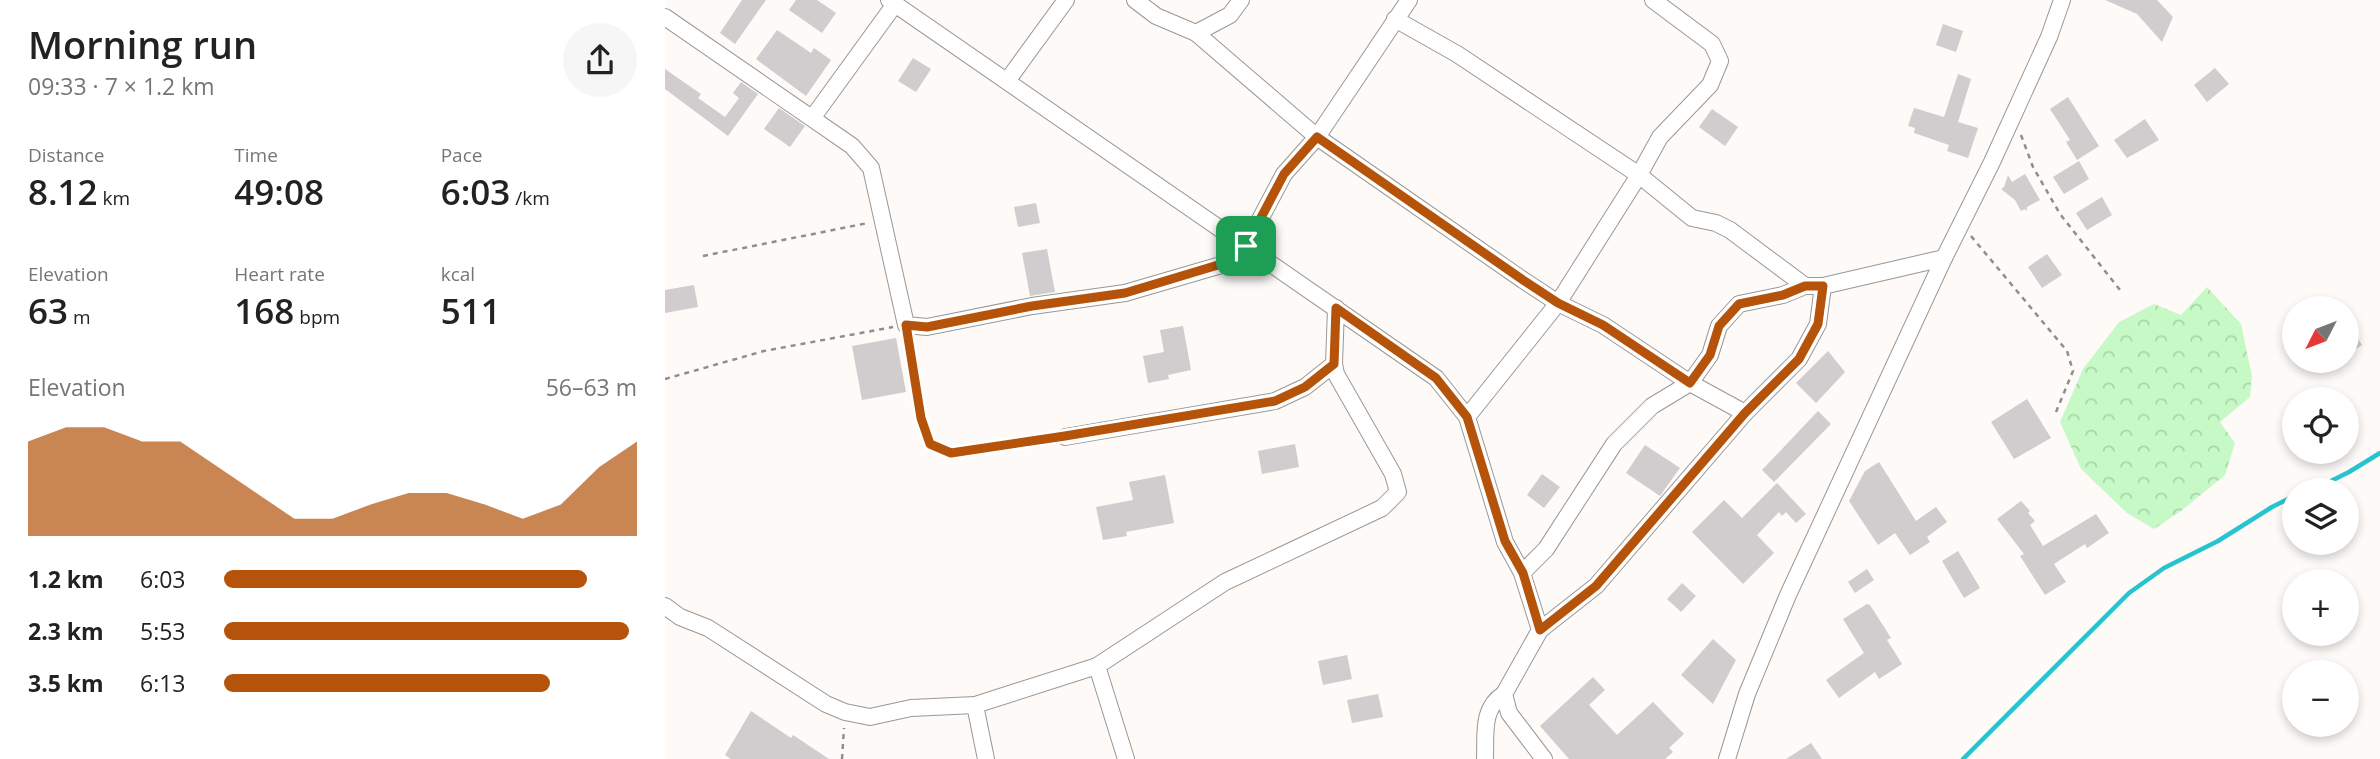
<!DOCTYPE html>
<html lang="en">
<head>
<meta charset="utf-8">
<style>
  body { margin:0; font-family:"Open Sans",sans-serif; background:#f6f6f6; color:#222; height:100vh; display:flex; flex-direction:column; font-size:26px; white-space:nowrap }
  * { box-sizing:border-box; margin:0 }
  p { font-size:23px; color:#767676 }
  .icon { flex:none; width:38px; height:38px; fill:none; stroke:currentColor; stroke-width:2; stroke-linecap:round; stroke-linejoin:round }
  .map { position:relative; flex:1; overflow:hidden }
  .drawer { display:flex; flex-direction:column; background:#fff; width:665px }
  .drawer>* { flex:none }
  .needle { width:46px; rotate:228deg }
  .controls { position:absolute; left:1617px; top:296px; display:grid; gap:14px }
  .controls a { display:grid; place-items:center; width:77px; height:77px; border-radius:50%; background:#fff; box-shadow:0 4px 10px #0003; font-size:35px }
  .pin { position:absolute; display:grid; place-items:center; width:60px; height:60px; color:#fff; margin:-30px; border-radius:14px; box-shadow:0 4px 10px #0006 }
  .round { display:grid; place-items:center; flex:none; width:74px; height:74px; border-radius:37px; background:#f6f6f6 }
  .headline { display:flex; align-items:center; justify-content:space-between; height:119px; padding:0 28px }
  h1 { font-size:38px; font-weight:600; line-height:52px }
  .metrics { display:grid; grid-template-columns:repeat(3,1fr); gap:10px; height:119px; padding:7px 28px }
  .metrics div { display:grid; align-content:center }
  .metrics b { font-size:35px; font-weight:600 }
  .metrics small { font-size:19px; font-weight:400 }
  .metrics p { font-size:19px }
  .chart { height:196px; padding:14px 28px }
  .chart p { display:flex; justify-content:space-between }
  .chart svg { width:100%; height:126px; margin-top:7px; fill:#b45309; opacity:.7 }
  ul { padding:0 28px; list-style:none; font-size:23px }
  li { display:grid; grid-template-columns:112px 84px 1fr; align-items:center; height:52px }
  li i { height:18px; border-radius:9px; background:#b45309 }
  main { display:flex; flex:1; min-height:0 }
  .map>svg:first-child { display:block }
</style>
</head>
<body>
<main>
<section class="drawer">
<div class="headline"><div><h1>Morning run</h1><p>09:33 · 7 × 1.2 km</p></div><a class="round"><svg class="icon" aria-label="share" viewBox="0 0 24 24"><path d="M12 15V3M7 8l5-5 5 5M5 13v7h14v-7"/></svg></a></div>
<div class="metrics">
<div><p>Distance</p><b>8.12<small> km</small></b></div>
<div><p>Time</p><b>49:08</b></div>
<div><p>Pace</p><b>6:03<small> /km</small></b></div>
</div>
<div class="metrics">
<div><p>Elevation</p><b>63<small> m</small></b></div>
<div><p>Heart rate</p><b>168<small> bpm</small></b></div>
<div><p>kcal</p><b>511</b></div>
</div>
<div class="chart"><p><span>Elevation</span>56–63 m</p>
<svg viewBox="0 0 160 44" preserveAspectRatio="none"><path d="M0 44V11L10 6L20 6L30 11L40 11L50 20L60 29L70 38L80 38L90 33L100 29L110 29L120 33L130 38L140 33L150 20L160 11V44z"/></svg>
</div>
<ul>
<li><b>1.2 km</b>6:03<i style="width:88%"></i></li>
<li><b>2.3 km</b>5:53<i style="width:98%"></i></li>
<li><b>3.5 km</b>6:13<i style="width:79%"></i></li>
</ul>
</section>
<div class="map">
<svg width="1715" height="759" viewBox="0 0 1715 759">
  <defs>
    <pattern id="forest-crowns" width="20" height="18" patternUnits="userSpaceOnUse" patternTransform="scale(1.75)"><rect width="20" height="18" fill="#c7f9c6"/><path d="M2 6a3 3 0 1 1 6 0M12 15a3 3 0 1 1 6 0" fill="none" stroke="#aad4a9"/></pattern>
  </defs>
  <rect width="100%" height="100%" fill="#fefaf8"/>
  <path fill="url(#forest-crowns)" d="M1542,287L1576,324L1587,376L1585,397L1555,422L1570,443L1560,475L1516,511L1489,529L1462,513L1416,469L1395,422L1418,369L1454,322L1489,304L1516,315Z"/>
  <g fill="none" stroke-linecap="round" stroke-linejoin="round">
    <g stroke="#27c4cf" stroke-width="4.5">
      <path d="M1648,490L1684,472L1715,453"/>
      <path d="M1298,759L1464,593L1499,568L1553,541L1607,507L1629,496"/>
    </g>
  </g>
  <g fill="#d1cccd">
    <path d="M77,0H101L70,44L55,33Z"/>
    <path d="M131,0H152L171,13L157,33L124,10Z"/>
    <path d="M1440,0H1492L1508,17L1497,42L1472,14Z"/>
    <path d="M1278,24L1298,31L1291,52L1271,45Z"/>
    <path d="M112,30L146,53L149,48L166,60L141,96L91,59Z"/>
    <path d="M248,58L266,69L251,92L233,81Z"/>
    <path d="M1550,68L1564,84L1542,102L1529,85Z"/>
    <path d="M0,69L36,94L33,98L60,117L74,98L68,93L76,82L93,94L63,136L0,89Z"/>
    <path d="M1293,74L1306,79L1293,122L1313,128L1303,158L1282,151L1284,145L1249,133L1250,128L1243,126L1249,108L1279,117Z"/>
    <path d="M1403,97L1434,146L1412,160L1401,142L1405,140L1385,109Z"/>
    <path d="M114,108L140,126L125,147L99,129Z"/>
    <path d="M1047,109L1073,127L1060,146L1034,127Z"/>
    <path d="M1480,119L1494,140L1462,158L1449,140Z"/>
    <path d="M1414,161L1424,179L1399,194L1388,177Z"/>
    <path d="M1360,174L1375,200L1362,207V211L1360,209L1356,211L1350,200L1336,189L1339,187L1343,175L1347,182Z"/>
    <path d="M1437,197L1447,215L1422,230L1411,213Z"/>
    <path d="M371,203L375,223L353,227L349,207Z"/>
    <path d="M382,249L390,292L365,296L357,253Z"/>
    <path d="M1382,254L1397,275L1377,288L1363,267Z"/>
    <path d="M29,285L33,307L0,313V290Z"/>
    <path d="M1682,321L1697,345L1682,355Z"/>
    <path d="M518,326L526,370L503,375L504,379L483,383L478,356L499,352L495,330Z"/>
    <path d="M231,338L241,392L197,400L187,346Z"/>
    <path d="M1163,351L1180,372L1151,403L1131,383Z"/>
    <path d="M1362,399L1386,438L1349,459L1326,422Z"/>
    <path d="M1153,411L1166,424L1109,482L1097,470Z"/>
    <path d="M630,444L634,467L597,474L593,451Z"/>
    <path d="M980,445L1015,468L995,496L961,473Z"/>
    <path d="M1214,462L1251,521L1271,507L1282,522L1262,537L1265,542L1245,555L1230,533L1213,545L1184,501L1200,471Z"/>
    <path d="M877,474L895,487L879,508L862,495Z"/>
    <path d="M500,475L509,523L461,532L462,536L438,540L431,507L468,500L464,482Z"/>
    <path d="M1112,483L1141,514L1131,523L1121,512L1117,516L1114,512L1092,535L1109,553L1078,584L1027,532L1059,500L1077,518Z"/>
    <path d="M1356,501L1365,511L1363,513L1370,521L1365,525L1378,546L1431,514L1444,533L1422,548L1420,544L1389,564L1401,582L1380,595L1355,556L1359,554L1332,519Z"/>
    <path d="M1293,551L1315,588L1299,598L1277,561Z"/>
    <path d="M1202,569L1209,580L1190,593L1183,582Z"/>
    <path d="M1017,583L1031,596L1016,612L1002,599Z"/>
    <path d="M1202,604L1205,605L1226,638L1222,640L1237,664L1214,679L1210,672L1174,698L1161,680L1199,653L1178,619Z"/>
    <path d="M1048,639L1071,660L1048,704L1016,675Z"/>
    <path d="M682,655L687,679L658,685L653,661Z"/>
    <path d="M928,677L940,690L924,705L952,735L988,702L1019,734L1004,748L1008,752L1000,759H904L875,726Z"/>
    <path d="M713,694L718,717L687,723L682,700Z"/>
    <path d="M86,711L126,738L128,735L164,759H66L60,755Z"/>
    <path d="M1146,743L1157,759H1121Z"/>
  </g>
  <g fill="none" stroke-linecap="round" stroke-linejoin="round">
    <g stroke="#9a9795" stroke-width="18">
      <g id="street">
        <path d="M224,0L771,378L802,417L840,542L857,573L875,630L839,694L844,713L879,759"/>
        <path d="M470,0L491,16L531,33L565,15L576,0"/>
        <path d="M0,17L187,146L206,168L241,325L262,327L367,306L460,293L563,263L581,246L619,174L652,137L744,0"/>
        <path d="M730,19L792,54L974,175L995,137L1045,85L1055,61L1047,44L988,0"/>
        <path d="M531,33L652,137L858,280L893,303L938,325L1025,383L1080,413"/>
        <path d="M342,81L401,0"/>
        <path d="M148,117L230,4"/>
        <path d="M802,417L893,303L974,175L1027,218L1051,223L1065,230L1140,286H1158L1279,258"/>
        <path d="M400,437L610,401L640,387L669,364"/>
        <path d="M857,573L881,549L949,444L987,406L1025,383L1045,355L1054,326L1074,304L1118,295L1140,286"/>
        <path d="M0,606L15,617L43,628L161,704L180,712L205,717L246,708L310,705L432,666L560,582L717,508L733,492L728,474L671,374L669,364L671,308"/>
        <path d="M875,630L931,586L1080,413L1134,359L1153,324L1158,286"/>
        <path d="M432,666L461,759"/>
        <path d="M310,705L321,759"/>
        <path d="M820,759C821,735 816,708 839,694"/>
        <path d="M1062,759L1082,694L1123,595L1279,258L1327,162L1384,37L1397,0"/>
      </g>
    </g>
    <g stroke="#908d8c" stroke-width="2.5" stroke-dasharray="5 5" stroke-linecap="butt">
      <path d="M1356,135L1368,167L1395,214L1455,290"/>
      <path d="M1306,236L1402,351L1408,371L1391,412"/>
      <path d="M38,256L203,223"/>
      <path d="M243,339L256,418L265,444L286,453L386,438"/>
      <path d="M0,379L99,351L228,327"/>
      <path d="M177,759L179,728"/>
    </g>
    <use href="#street" stroke="#fff" stroke-width="16"/>
  </g>
  <g fill="none" stroke-linecap="round" stroke-linejoin="round">
    <g stroke="#fff" stroke-width="14">
      <path id="route" d="M652,137L858,280L893,303L938,325L1025,383L1045,355L1054,326L1074,304L1118,295L1140,286H1158L1153,324L1134,359L1080,413L931,586L875,630L858,573L840,541L802,417L771,378L671,308L669,364L640,387L610,401L400,436L286,453L265,444L256,418L241,325L262,327L367,306L460,293L563,262L581,246L619,174Z"/>
    </g>
    <use href="#route" stroke="#b45309" stroke-width="9"/>
  </g>
</svg>
<div class="controls">
<a><svg class="needle" viewBox="-14 -14 28 28"><path d="M0-13l5 13h-10z" fill="#e53935"/><path d="M0 13l5-13h-10z" fill="#767676"/></svg></a>
<a><svg class="icon" aria-label="locate" viewBox="0 0 24 24"><circle cx="12" cy="12" r="6"/><path d="M12 2v4M12 18v4M2 12h4M18 12h4"/></svg></a>
<a><svg class="icon" aria-label="layers" viewBox="0 0 24 24"><path d="M12 4l9 5-9 5-9-5zM3 14l9 5 9-5"/></svg></a>
<a>+</a>
<a>−</a>
</div>
<div class="pin" style="left:581px;top:246px;background:#1e9e55"><svg class="icon" aria-label="arrive" viewBox="0 0 24 24"><path d="M6 21V4h12l-3 4 3 4H6"/></svg></div>
</div>
</main>
</body>
</html>
